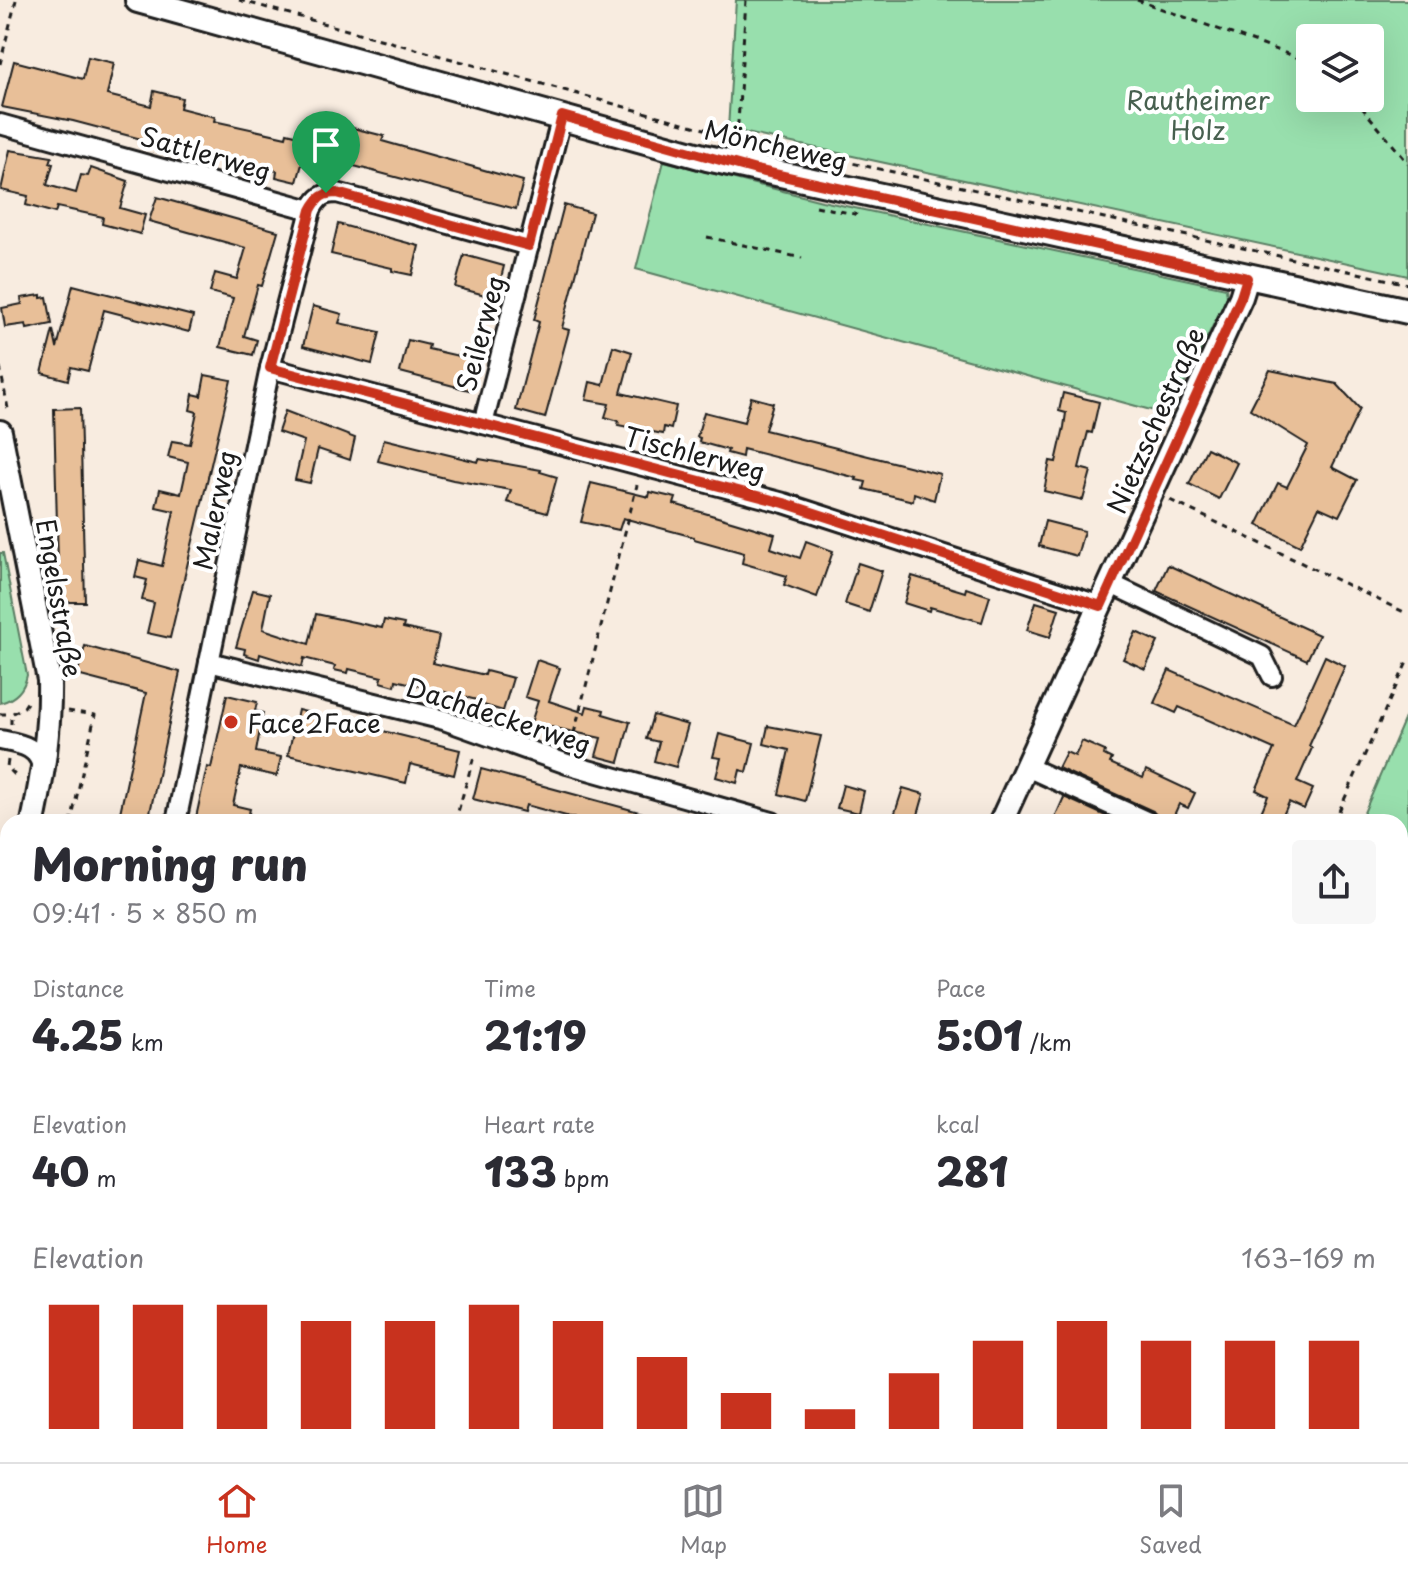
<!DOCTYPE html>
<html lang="en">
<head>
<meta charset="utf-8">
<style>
  body { margin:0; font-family:"Playpen Sans",sans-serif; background:#f7f7f7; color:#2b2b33; height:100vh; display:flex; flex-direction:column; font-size:30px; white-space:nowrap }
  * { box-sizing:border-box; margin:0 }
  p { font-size:26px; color:#7c7c81 }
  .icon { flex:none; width:44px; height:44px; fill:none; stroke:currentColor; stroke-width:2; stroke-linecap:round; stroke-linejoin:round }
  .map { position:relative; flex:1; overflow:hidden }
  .side { position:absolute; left:0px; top:814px; width:1408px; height:648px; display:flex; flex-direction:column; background:#fff; border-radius:24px 24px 0 0; box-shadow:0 8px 32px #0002 }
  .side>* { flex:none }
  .buttons { position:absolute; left:1296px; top:24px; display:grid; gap:16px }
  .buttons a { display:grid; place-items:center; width:88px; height:88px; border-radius:8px; background:#fff; box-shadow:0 8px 32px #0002; font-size:40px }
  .pin { position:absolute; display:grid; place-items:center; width:68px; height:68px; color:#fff; margin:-82px -34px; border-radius:50% 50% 50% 0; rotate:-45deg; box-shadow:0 0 8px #0007 }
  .pin .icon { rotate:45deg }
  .round { display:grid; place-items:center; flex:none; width:84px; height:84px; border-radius:8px; background:#f7f7f7 }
  .headline { display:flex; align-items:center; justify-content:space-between; height:136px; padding:0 32px }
  h1 { font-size:44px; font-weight:800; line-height:60px }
  .stats { display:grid; grid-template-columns:repeat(3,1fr); gap:12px; height:136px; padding:8px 32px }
  .stats div { display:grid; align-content:center }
  .stats b { font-size:40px; font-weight:800 }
  .stats small { font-size:22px; font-weight:400 }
  .stats p { font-size:22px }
  .chart { height:224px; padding:16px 32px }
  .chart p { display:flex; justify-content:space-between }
  .chart svg { width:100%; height:144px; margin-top:8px; stroke:#c8321e; stroke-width:6 }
  .tabs { display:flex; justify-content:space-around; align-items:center; height:112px; border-top:2px solid #e1e1e2; background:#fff; font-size:22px; color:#7c7c81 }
  .tabs a { display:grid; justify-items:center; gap:4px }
  .tabs .selected { color:#c8321e }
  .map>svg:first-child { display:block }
</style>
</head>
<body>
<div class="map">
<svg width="1408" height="1462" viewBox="0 0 1408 1462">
  <rect width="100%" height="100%" fill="#f8ece0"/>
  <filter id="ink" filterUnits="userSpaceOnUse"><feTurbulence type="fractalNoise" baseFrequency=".0125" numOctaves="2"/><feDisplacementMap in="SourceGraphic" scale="16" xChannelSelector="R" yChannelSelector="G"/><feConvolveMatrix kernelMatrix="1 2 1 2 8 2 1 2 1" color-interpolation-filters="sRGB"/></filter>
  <g filter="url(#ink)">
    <path fill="#f3deca" d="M783,1454H1029L1026,1462H781Z"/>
    <g fill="#98dfad" stroke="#5a7e64" stroke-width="2" fill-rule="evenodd">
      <path d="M736,0H1408V276L728,129ZM1370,38V98H1310V38Z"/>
      <path d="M664,161L822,201L1226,288L1227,297L1169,415L636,269Z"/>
      <path d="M0,553H3L27,675C24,690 15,699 0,703Z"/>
      <path d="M1408,711V1462H1082L1085,1454H1400V822H1360Z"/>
    </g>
    <g fill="#e8bf98" stroke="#1c1c1c" stroke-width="2">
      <path d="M88,57L114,63L107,95L151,106L154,91L182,98L180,108L215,117L214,121L286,137L287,133L332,144L337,124L384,136L382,141L523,181L516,209L305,153L297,182L276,177L277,171L164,145L73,121L2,107L14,61L83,79Z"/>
      <path d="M10,150L52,157L50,163L53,164L47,185L76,193L81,175L88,176L91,168L128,181L120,208L145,215L140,234L102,224L103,217L57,207L55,213L26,205L28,196L1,190Z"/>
      <path d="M157,197L278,231L262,286L258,285L244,336L257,340L253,355L220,347L233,298L210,292L215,273L237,279L246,248L149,221Z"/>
      <path d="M564,205L592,213L562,328L569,330L545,418L516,410L539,322L534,320Z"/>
      <path d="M338,224L419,246L412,275L392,271V268L331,254Z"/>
      <path d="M464,255L504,266L496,298L455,287Z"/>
      <path d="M73,285L193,316L189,332L104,310L88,371L71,367L68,380L42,373L53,330L57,348Z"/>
      <path d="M41,295V298L47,297L52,324L27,329L26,324L5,327L2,308L22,304L21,298Z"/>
      <path d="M313,306L342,314L339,323L380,332L372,364L303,346Z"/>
      <path d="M408,340L429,345L428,349L476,360L469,390L400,372Z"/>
      <path d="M613,346L632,352L621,393L676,406L671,429L664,427L663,434L618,425L619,421L605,417L609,404L586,400L590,382L603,385Z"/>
      <path d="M1270,370L1337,384L1360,409L1332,467L1357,480L1339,516L1319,507L1300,546L1257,525L1278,483L1287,487L1308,445L1250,409Z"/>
      <path d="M205,375L231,380L170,638L147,633L154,603L142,600L147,580L135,577L139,560L162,566L174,511L156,507L160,489L181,494L188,462L168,457L172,441L190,444L197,412L190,410L193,394L201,396Z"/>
      <path d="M1063,393L1099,402L1092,433L1088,432L1079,468L1091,471L1083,500L1044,491L1050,461L1056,462L1064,427L1066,413L1059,411Z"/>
      <path d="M751,397L773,403L765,430L940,474L934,500L914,493L913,501L864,489L866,482L856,480L857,478L743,449L742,457L727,453L728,450L699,442L700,438L697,437L704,412L744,422Z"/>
      <path d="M80,408L85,602H59L54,409Z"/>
      <path d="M285,411L355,438L350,460L318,449L310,483L295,480L304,441L278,432Z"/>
      <path d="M384,439L478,462L479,459L541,470L540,472L557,477L547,513L507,502L511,490L453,480L378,461Z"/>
      <path d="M1207,448L1237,463L1219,499L1189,484Z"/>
      <path d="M591,483L649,497L650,492L676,498L674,504L775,534L771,548L800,558L806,541L833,551L817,597L784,585L787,576L742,563L744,553L694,539V537L623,518L619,530L581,522Z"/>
      <path d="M1045,521L1084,531L1077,556L1039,546Z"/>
      <path d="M858,563L882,571L869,612L845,604Z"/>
      <path d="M1168,565L1319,635L1307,660L1156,591Z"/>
      <path d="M912,576L965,592L966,588L990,596L982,622L930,607L929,611L904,603Z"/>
      <path d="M253,590L270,594L263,629L309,644L316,614L382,628L384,620L404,624L403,628L439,636L433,663L485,675L486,671L513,678L503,711L477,703V700L396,680L395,686L381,682L382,677L349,669L348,673L334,670L335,666L304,658L302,667L260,654L259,659L244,654L245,649L236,647Z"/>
      <path d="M1036,602L1059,609L1050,637L1027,630Z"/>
      <path d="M1136,632L1158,642L1145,669L1123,659Z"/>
      <path d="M85,646L180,672L148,822H118L146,693L77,675Z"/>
      <path d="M1325,656L1345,666L1309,746L1312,748L1297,782L1313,789L1304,809L1289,802L1280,822H1257L1268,796L1256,790L1274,749L1179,707L1176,713L1154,703L1169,670L1294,725Z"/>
      <path d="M537,660L560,668L549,701L585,713L587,706L604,710L603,714L630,722L619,762L596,756L601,738L546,726L544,730L530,726L538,701L525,697Z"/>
      <path d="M227,695L257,702L255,711L263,713L256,752L281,757L277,776L241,768L233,805L250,809L247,822H195L207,767L211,768Z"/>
      <path d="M298,710L460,750L454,775L410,764L406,783L288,755Z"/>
      <path d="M653,715L688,725L676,767L654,761L659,742L646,739Z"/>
      <path d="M768,726L821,736L805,801L779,794L789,750L764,744Z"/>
      <path d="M719,734L754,743L747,772L740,770L737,783L716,777L721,758L713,757Z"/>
      <path d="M1082,741L1105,751L1104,755L1112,759L1110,763L1143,778L1146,770L1195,793L1188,808L1179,804L1171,822H1160L1153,811L1058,768L1066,752L1075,756Z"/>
      <path d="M481,769L654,816V822H588L526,805L524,812L473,799Z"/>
      <path d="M843,785L864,791L859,813L837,808Z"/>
      <path d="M903,788L924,794L916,822H892Z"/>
      <path d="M1064,797L1119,822H1053Z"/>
    </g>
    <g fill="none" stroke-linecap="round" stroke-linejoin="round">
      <g stroke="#1c1c1c" stroke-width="24">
        <g id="minor">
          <path d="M0,124L311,210C318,197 323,193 337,193L529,246"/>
          <path d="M270,368L784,503L1101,606"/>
          <path d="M483,424L562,116"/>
          <path d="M1111,584L1262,656L1272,676"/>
          <path d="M209,662L444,720L567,764L772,822"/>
          <path d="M0,740C21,744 39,746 43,770"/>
          <path d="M1027,767L1148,822"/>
          <path d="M176,822L270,368L311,210"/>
          <path d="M0,1148L8,1149"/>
          <path d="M0,1353L8,1355"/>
          <path d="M406,1454L434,1462"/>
        </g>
      </g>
      <g stroke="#1c1c1c" stroke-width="28">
        <g id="tertiary">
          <path d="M0,432L49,680C50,729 43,774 33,822"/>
          <path d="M1001,822L1241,297L1247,278"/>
          <path d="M0,979L8,943"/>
          <path d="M758,1462L760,1454"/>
        </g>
      </g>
      <g stroke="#1c1c1c" stroke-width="30">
        <path id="secondary" d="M138,0L707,158L1408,311"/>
      </g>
      <g stroke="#1c1c1c" stroke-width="3" stroke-dasharray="6 6" stroke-linecap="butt">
        <path d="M239,0L737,138L1408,284"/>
        <path d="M1137,0L1310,62"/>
        <path d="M0,64L16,0"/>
        <path d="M1354,98L1408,163"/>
        <path d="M737,138L746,0"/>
        <path d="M816,206L859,215"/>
        <path d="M707,237L802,258"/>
        <path d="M0,367L9,414"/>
        <path d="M1170,500L1408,614"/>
        <path d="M68,711L95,715L71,822"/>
        <path d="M0,714H11"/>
        <path d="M11,724V714L24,707L28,701"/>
        <path d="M571,745L637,485"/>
        <path d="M8,760L7,767L19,779"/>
        <path d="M455,822L475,753"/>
        <path d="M1334,822L1408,660"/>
        <path d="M0,921L8,883"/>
        <path d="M0,1050L8,1015"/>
        <path d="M1400,1295L1408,1294"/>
        <path d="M0,1406L8,1408"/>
        <path d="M86,1462L88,1454"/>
        <path d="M181,1462L184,1454"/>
        <path d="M1045,1462L1049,1454"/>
        <path d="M1231,1462L1234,1454"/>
      </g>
      <use href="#minor" stroke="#fff" stroke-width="18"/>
      <use href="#tertiary" stroke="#fff" stroke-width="22"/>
      <use href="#secondary" stroke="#fff" stroke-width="24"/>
    </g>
  </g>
  <g fill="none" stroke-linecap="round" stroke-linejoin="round" filter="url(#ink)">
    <g stroke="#fff" stroke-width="16">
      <path id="route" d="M562,116L756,170L1247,278L1241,297L1101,606L784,503L270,368L311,210C318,197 323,193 337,193L529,246Z"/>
    </g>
    <use href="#route" stroke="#c8321e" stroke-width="10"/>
  </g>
  <circle fill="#c8321e" stroke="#fff" stroke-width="3" cx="231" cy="722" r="8"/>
  <g text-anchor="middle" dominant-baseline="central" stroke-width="8" stroke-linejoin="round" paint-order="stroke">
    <g font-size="26" fill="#47604f" stroke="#fff">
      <text x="1198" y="99">Rautheimer<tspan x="1198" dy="30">Holz</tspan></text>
    </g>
    <g font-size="26" fill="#1c1c1c" stroke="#fff">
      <text transform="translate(776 145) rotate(13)">Möncheweg</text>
      <text transform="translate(206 153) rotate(16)">Sattlerweg</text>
      <text transform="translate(480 333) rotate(-75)">Seilerweg</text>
      <text transform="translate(1155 420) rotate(-66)">Nietzschestraße</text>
      <text transform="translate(695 453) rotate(15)">Tischlerweg</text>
      <text transform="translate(214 510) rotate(-78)">Malerweg</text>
      <text transform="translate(60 598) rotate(80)">Engelsstraße</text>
      <text transform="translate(499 715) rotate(18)">Dachdeckerweg</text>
    </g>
    <g font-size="26" fill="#1c1c1c" stroke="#fff" text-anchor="start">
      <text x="247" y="722">Face2Face</text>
    </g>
  </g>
</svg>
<div class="buttons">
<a><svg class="icon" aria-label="layers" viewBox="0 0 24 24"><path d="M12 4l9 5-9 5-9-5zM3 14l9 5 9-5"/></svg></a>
</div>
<div class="pin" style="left:326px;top:193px;background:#1e9e55"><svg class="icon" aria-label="arrive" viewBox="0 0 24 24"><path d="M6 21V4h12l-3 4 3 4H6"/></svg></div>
<section class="side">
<div class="headline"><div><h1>Morning run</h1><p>09:41 · 5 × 850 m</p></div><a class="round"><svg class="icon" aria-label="share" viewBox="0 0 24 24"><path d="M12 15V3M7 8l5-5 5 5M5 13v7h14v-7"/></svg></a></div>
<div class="stats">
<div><p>Distance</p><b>4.25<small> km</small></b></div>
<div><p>Time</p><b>21:19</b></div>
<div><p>Pace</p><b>5:01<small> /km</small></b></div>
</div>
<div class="stats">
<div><p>Elevation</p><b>40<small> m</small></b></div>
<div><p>Heart rate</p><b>133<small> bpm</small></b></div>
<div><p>kcal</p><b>281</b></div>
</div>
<div class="chart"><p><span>Elevation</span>163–169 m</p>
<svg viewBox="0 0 160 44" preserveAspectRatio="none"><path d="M5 44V6M15 44V6M25 44V6M35 44V11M45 44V11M55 44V6M65 44V11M75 44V22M85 44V33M95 44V38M105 44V27M115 44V17M125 44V11M135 44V17M145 44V17M155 44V17"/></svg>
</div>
</section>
</div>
<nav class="tabs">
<a class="selected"><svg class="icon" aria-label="home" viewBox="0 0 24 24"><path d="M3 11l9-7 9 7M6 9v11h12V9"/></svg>Home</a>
<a><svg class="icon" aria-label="map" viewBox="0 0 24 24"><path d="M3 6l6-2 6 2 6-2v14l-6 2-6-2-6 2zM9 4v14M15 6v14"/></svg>Map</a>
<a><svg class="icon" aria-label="saved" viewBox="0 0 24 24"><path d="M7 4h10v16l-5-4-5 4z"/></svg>Saved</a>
</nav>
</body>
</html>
